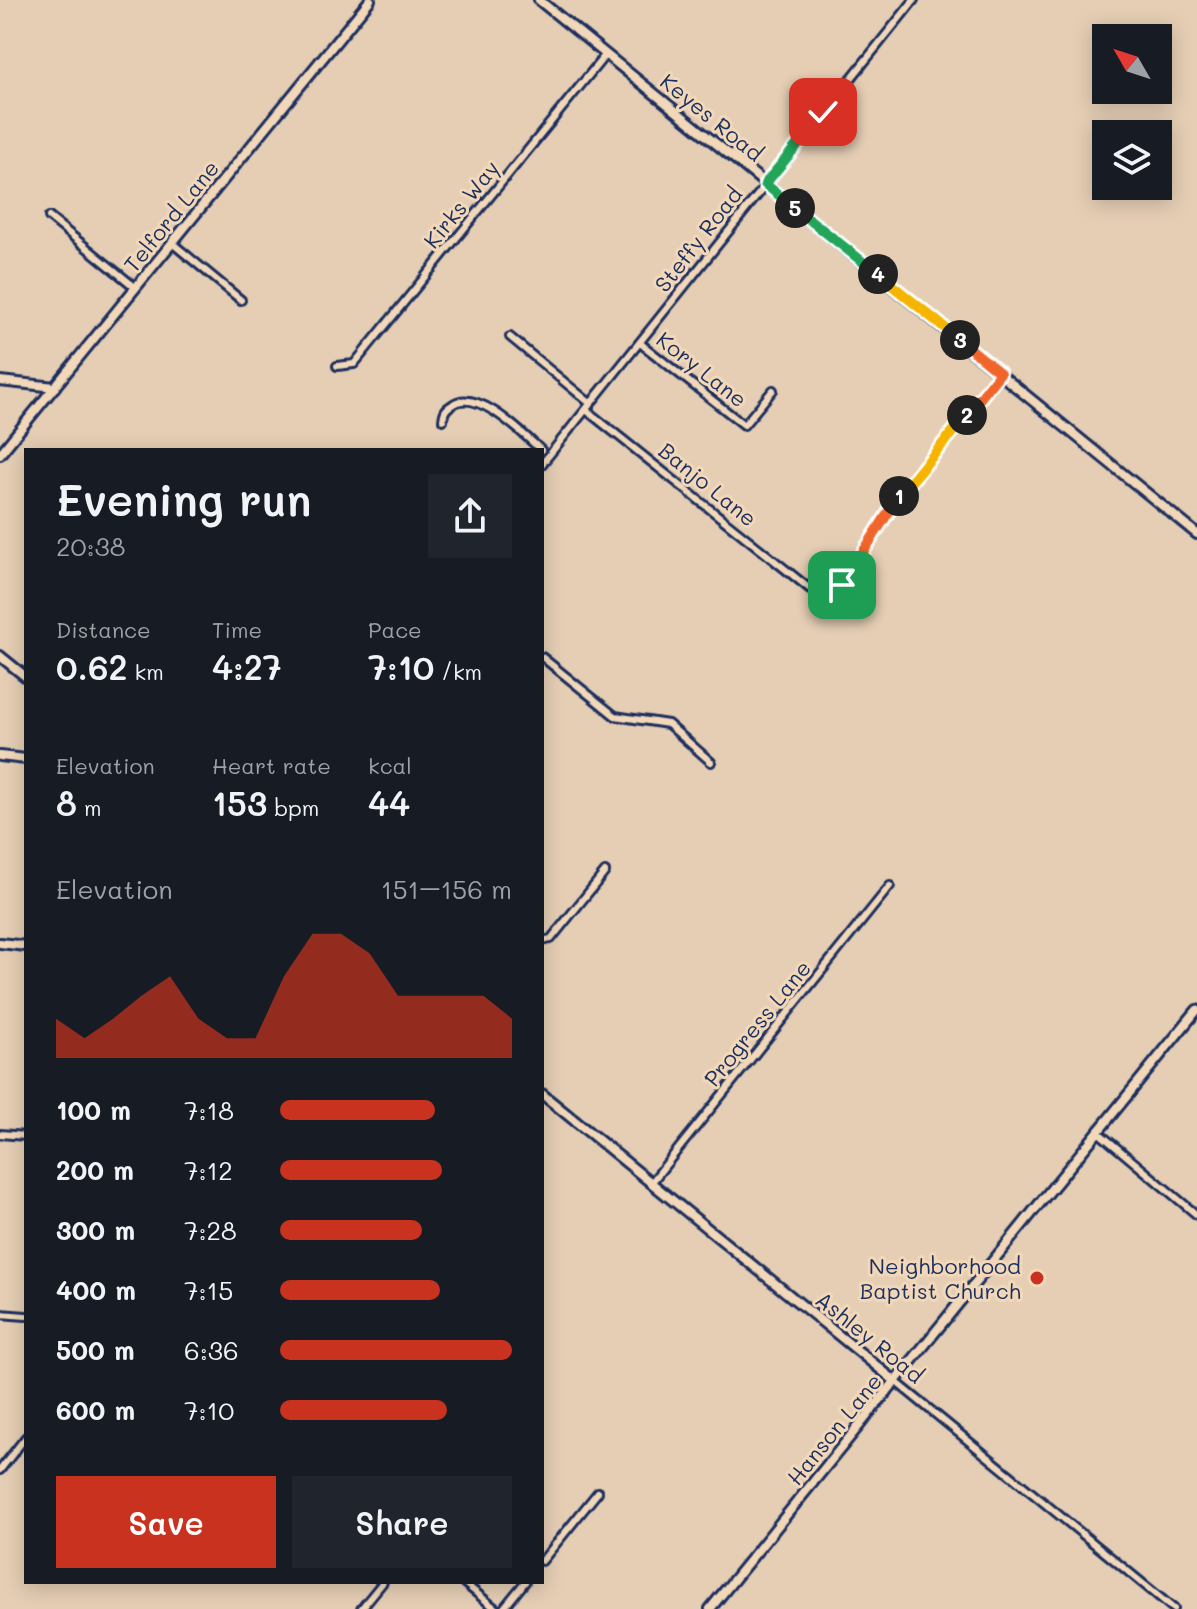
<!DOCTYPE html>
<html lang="en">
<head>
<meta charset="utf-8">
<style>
  body { margin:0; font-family:Mali,sans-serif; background:#20242c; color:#f1f3f6; height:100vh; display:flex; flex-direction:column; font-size:30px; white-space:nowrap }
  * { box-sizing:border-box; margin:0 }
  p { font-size:26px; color:#9ea1a6 }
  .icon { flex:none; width:44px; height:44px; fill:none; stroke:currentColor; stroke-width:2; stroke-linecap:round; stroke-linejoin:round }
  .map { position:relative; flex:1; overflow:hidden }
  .side { position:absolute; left:24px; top:448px; width:520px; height:1136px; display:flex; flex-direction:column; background:#171b24; border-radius:0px; box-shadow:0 4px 20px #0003 }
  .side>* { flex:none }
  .needle { width:52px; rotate:309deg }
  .fabs { position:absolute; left:1092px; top:24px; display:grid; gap:16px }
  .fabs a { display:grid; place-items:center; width:80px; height:80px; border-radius:0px; background:#171b24; box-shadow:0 4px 20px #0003; font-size:40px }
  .pin { position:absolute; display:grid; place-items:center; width:68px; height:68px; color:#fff; margin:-34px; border-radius:16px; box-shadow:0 4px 12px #0006 }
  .km { position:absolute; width:40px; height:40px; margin:-20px; border-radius:50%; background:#222; color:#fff; font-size:22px; line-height:40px; text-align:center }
  .round { display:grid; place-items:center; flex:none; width:84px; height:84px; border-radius:0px; background:#20242c }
  .summary { display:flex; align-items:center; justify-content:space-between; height:136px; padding:0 32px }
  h1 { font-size:44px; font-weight:600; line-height:60px }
  .figures { display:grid; grid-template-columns:repeat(3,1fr); gap:12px; height:136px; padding:8px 32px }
  .figures div { display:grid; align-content:center }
  .figures b { font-size:34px; font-weight:600 }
  .figures small { font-size:22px; font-weight:400 }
  .figures p { font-size:22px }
  .chart { height:224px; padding:16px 32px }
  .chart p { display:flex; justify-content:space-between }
  .chart svg { width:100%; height:144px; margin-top:8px; fill:#c8321e; opacity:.7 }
  .primary-button { display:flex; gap:16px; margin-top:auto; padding:16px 32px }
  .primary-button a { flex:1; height:92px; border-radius:0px; background:#c8321e; color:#fff; font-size:32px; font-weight:600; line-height:92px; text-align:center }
  .primary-button a+a { background:#20242c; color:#f1f3f6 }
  ul { padding:0 32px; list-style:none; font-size:26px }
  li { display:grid; grid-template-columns:128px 96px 1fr; align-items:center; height:60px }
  li i { height:20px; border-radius:10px; background:#c8321e }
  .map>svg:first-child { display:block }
</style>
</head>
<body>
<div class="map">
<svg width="1197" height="1609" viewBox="0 0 1197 1609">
  <rect width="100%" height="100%" fill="#e5ceb4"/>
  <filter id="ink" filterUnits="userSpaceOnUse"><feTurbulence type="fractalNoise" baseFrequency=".0125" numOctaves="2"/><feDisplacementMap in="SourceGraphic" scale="16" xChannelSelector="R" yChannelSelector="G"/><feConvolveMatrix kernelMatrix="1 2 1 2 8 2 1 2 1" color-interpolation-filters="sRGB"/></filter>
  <g filter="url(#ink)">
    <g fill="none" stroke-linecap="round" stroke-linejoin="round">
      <g stroke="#1b2f5e" stroke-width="12">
        <g id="minor">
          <path d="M49,217L136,288"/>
          <path d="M172,243L241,300"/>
          <path d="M510,337L591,404"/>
          <path d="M640,343L744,425L773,390"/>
          <path d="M337,366L354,364L606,54"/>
          <path d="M586,410L810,589L828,593L842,585L901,494L1000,373"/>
          <path d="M443,420C444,412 445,409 452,405C476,386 523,434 541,450"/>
          <path d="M542,464L914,0"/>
          <path d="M542,657L615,716L668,724L711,762"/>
          <path d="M542,941L551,939L605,872"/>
          <path d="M1098,1132L1197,1215"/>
          <path d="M0,1134L26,1136"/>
          <path d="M651,1183L890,886"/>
          <path d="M0,1314L26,1316"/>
          <path d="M895,1381L1174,1609"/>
          <path d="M0,1470L26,1437"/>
          <path d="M542,1561L598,1492"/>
          <path d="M463,1582L496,1609"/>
          <path d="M361,1609L383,1582"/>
          <path d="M503,1609L525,1582"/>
        </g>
      </g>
      <g stroke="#1b2f5e" stroke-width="14">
        <g id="tertiary">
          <path d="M539,0L1197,534"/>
          <path d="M0,381L55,387"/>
          <path d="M0,454L370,0"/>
          <path d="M0,656L26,677"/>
          <path d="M0,756L26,759"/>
          <path d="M0,943L26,946"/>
          <path d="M542,1094L895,1381"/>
          <path d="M710,1609L1197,1010"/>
        </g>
      </g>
      <use href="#minor" stroke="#f2d8b9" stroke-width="6"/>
      <use href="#tertiary" stroke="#f2d8b9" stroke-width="8"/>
    </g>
  </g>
  <g fill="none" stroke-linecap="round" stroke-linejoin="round" filter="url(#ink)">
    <g stroke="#fff" stroke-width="16">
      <path id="split-1" d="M842,585L899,496"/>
    </g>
    <g stroke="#fff" stroke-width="16">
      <path id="split-2" d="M899,496L967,415"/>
    </g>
    <g stroke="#fff" stroke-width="16">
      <path id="split-3" d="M960,340L1000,373L967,415"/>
    </g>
    <g stroke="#fff" stroke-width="16">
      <path id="split-4" d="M878,274L960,340"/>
    </g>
    <g stroke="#fff" stroke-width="16">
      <path id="split-5" d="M795,208L878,274"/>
    </g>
    <g stroke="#fff" stroke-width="16">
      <path id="split-6" d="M795,208L765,184L808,132"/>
    </g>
    <g stroke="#fff" stroke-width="16">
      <path id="split-7" d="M808,132L823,112"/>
    </g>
    <use href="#split-1" stroke="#f0652b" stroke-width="10"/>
    <use href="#split-2" stroke="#f5b400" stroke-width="10"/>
    <use href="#split-3" stroke="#f0652b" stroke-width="10"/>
    <use href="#split-4" stroke="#f5b400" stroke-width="10"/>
    <use href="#split-5" stroke="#22a559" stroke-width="10"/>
    <use href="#split-6" stroke="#22a559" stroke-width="10"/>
    <use href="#split-7" stroke="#22a559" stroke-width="10"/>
  </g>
  <circle fill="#c8321e" stroke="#f2d8b9" stroke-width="3" cx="1037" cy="1278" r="8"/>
  <g text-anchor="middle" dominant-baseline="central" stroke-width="6" stroke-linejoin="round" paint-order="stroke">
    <g font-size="22" fill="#1b2f5e" stroke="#f2d8b9">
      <text transform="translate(712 117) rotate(39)">Keyes Road</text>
      <text transform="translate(461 204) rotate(-51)">Kirks Way</text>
      <text transform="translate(171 216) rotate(-51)">Telford Lane</text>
      <text transform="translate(698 239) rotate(-52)">Steffy Road</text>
      <text transform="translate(702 369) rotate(38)">Kory Lane</text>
      <text transform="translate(708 484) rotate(39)">Banjo Lane</text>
      <text transform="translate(757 1023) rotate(-51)">Progress Lane</text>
      <text transform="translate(870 1337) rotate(39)">Ashley Road</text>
      <text transform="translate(834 1429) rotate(-51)">Hanson Lane</text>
    </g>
    <g font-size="22" fill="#1b2f5e" stroke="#f2d8b9" text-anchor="end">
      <text x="1021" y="1265">Neighborhood<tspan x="1021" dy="25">Baptist Church</tspan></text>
    </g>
  </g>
</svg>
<div class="fabs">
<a><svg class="needle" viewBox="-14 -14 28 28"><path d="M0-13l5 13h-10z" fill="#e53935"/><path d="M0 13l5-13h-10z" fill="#9ea1a6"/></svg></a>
<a><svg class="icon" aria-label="layers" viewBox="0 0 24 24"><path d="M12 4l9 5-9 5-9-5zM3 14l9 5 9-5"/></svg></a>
</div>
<div class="pin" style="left:842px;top:585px;background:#1e9e55"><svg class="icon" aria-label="arrive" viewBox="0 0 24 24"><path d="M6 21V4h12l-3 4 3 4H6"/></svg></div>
<div class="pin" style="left:823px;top:112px;background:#d93025"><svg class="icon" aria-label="check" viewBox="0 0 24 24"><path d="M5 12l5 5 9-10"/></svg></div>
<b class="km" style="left:899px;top:496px">1</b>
<b class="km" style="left:967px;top:415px">2</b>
<b class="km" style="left:960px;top:340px">3</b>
<b class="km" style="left:878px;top:274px">4</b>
<b class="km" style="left:795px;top:208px">5</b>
<section class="side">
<div class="summary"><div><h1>Evening run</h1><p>20:38</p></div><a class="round"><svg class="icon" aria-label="share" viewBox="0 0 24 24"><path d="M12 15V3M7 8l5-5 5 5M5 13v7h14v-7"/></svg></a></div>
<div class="figures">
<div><p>Distance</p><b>0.62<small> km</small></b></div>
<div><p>Time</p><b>4:27</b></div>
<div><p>Pace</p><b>7:10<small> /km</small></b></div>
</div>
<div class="figures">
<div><p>Elevation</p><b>8<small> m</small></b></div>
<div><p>Heart rate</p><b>153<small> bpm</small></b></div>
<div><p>kcal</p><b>44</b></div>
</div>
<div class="chart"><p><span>Elevation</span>151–156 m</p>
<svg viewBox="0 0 160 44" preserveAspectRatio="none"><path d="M0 44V32L10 38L20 32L30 25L40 19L50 32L60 38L70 38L80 19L90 6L100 6L110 12L120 25L130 25L140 25L150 25L160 32V44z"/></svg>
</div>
<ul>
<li><b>100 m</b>7:18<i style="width:67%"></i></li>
<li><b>200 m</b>7:12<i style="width:70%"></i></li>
<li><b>300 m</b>7:28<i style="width:61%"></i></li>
<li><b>400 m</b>7:15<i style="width:69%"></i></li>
<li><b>500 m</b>6:36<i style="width:100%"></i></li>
<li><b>600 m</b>7:10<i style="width:72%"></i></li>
</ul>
<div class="primary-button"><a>Save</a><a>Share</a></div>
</section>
</div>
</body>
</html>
